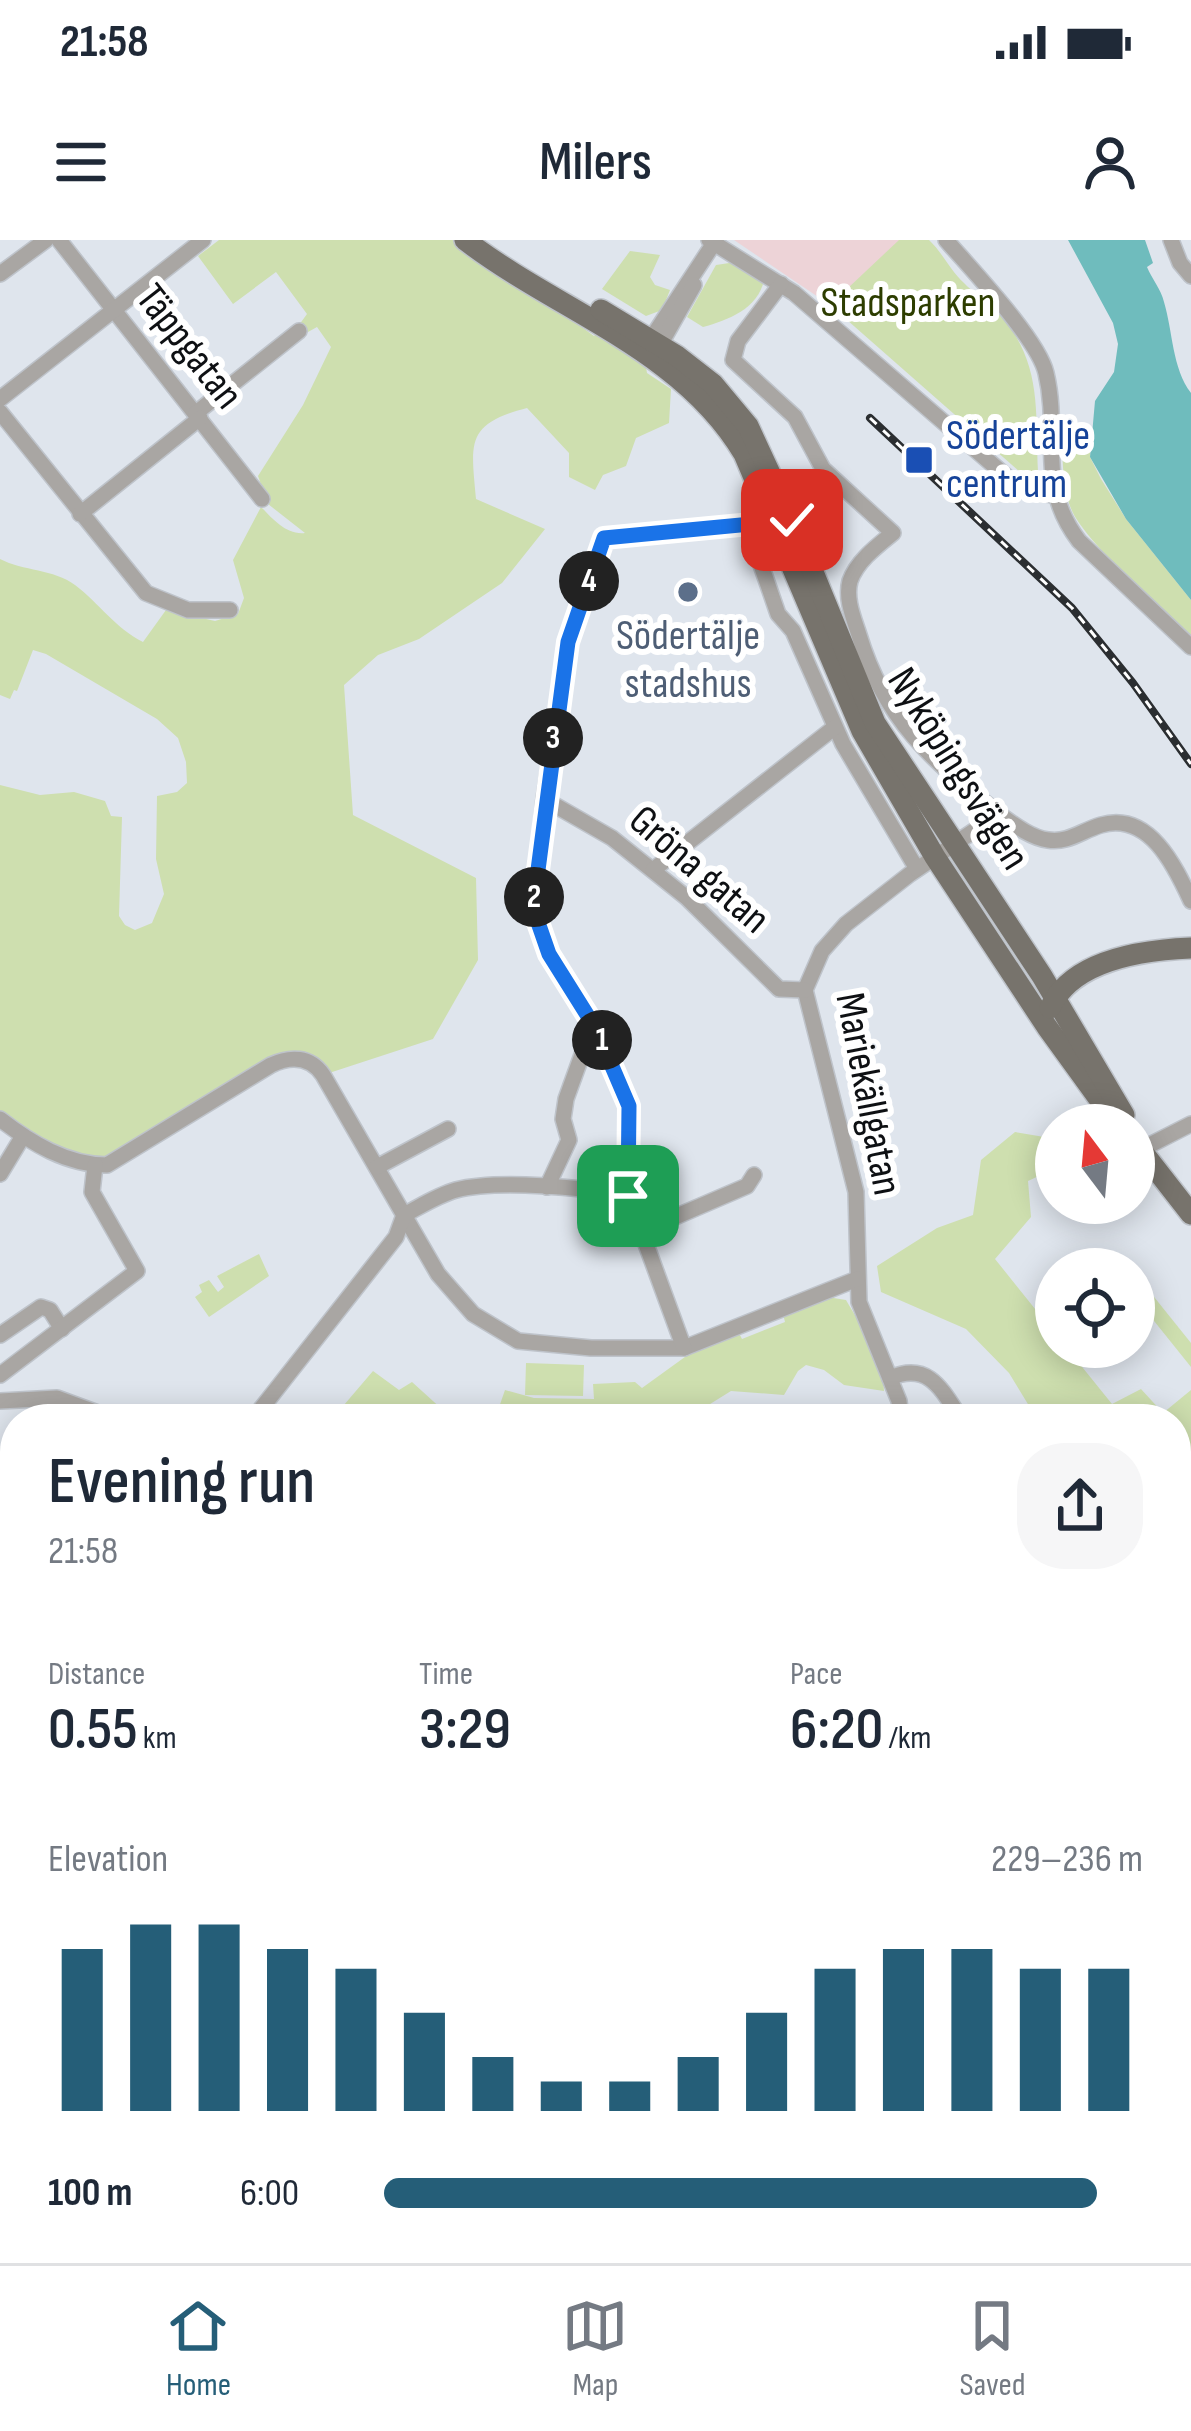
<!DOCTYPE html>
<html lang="en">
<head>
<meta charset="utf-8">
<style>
  body { margin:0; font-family:"Sofia Sans Condensed",sans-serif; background:#f6f6f7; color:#1f2937; height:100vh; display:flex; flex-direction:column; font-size:45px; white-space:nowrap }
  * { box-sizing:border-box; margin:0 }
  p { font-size:39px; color:#747a83 }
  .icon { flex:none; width:66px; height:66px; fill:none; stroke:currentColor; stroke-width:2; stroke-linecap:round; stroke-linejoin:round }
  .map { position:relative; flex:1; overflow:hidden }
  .drawer { position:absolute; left:0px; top:1164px; width:1191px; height:861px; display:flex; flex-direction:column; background:#fff; border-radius:48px 48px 0 0; box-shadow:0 6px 30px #0003 }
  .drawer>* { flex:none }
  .needle { width:78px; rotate:344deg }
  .controls { position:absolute; left:1035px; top:864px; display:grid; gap:24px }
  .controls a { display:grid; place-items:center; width:120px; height:120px; border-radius:50%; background:#fff; box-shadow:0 6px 30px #0003; font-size:60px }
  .pin { position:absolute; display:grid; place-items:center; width:102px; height:102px; color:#fff; margin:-51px; border-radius:24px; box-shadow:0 6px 18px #0006 }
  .km { position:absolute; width:60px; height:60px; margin:-30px; border-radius:50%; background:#222; color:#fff; font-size:33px; line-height:60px; text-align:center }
  .round { display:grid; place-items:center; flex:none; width:126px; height:126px; border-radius:48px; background:#f6f6f7 }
  .overview { display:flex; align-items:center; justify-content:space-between; height:204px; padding:0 48px }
  h1 { font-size:66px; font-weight:600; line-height:90px }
  .figures { display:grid; grid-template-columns:repeat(3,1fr); gap:18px; height:204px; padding:12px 48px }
  .figures div { display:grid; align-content:center }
  .figures b { font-size:60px; font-weight:600 }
  .figures small { font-size:33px; font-weight:400 }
  .figures p { font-size:33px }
  .chart { height:336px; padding:24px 48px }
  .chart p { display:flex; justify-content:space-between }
  .chart svg { width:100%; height:216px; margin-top:12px; stroke:#255e78; stroke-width:6 }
  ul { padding:0 48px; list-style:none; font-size:39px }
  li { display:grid; grid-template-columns:192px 144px 1fr; align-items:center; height:90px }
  li i { height:30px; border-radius:15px; background:#255e78 }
  .status { display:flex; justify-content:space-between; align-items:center; height:84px; padding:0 60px; background:#fff; direction:ltr }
  .status svg { height:33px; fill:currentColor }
  header { display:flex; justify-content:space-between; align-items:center; height:156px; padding:0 48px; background:#fff; font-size:54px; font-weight:600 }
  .menu { display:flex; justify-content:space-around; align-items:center; height:168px; border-top:3px solid #e0e1e3; background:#fff; font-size:33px; color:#747a83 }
  .menu a { display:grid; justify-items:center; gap:6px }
  .menu .on { color:#255e78 }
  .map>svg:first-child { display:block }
</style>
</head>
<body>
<div class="status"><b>21:58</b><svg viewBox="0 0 49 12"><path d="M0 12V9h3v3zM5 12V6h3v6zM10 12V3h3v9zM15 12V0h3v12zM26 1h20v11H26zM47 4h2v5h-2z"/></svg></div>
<header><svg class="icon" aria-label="menu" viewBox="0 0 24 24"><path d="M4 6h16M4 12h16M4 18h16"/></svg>Milers<svg class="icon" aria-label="person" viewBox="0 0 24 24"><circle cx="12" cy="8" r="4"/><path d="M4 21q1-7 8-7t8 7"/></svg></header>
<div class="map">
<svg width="1191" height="2023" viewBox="0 0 1191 2023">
  <rect width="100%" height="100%" fill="#dfe5ed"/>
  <path fill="#edd3d7" d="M734,0H901L830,65Z"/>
  <g fill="#cedfaf">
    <path d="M219,0H461L594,96L597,93L645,122L647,133L671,149L669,183L636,198L626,226L603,235L595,250L569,237V213L527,168C465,184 471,203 476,259L545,289L502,343L419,399L378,415L344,445L353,575L476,638L478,720L433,799L323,835L318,827L280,821L95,925L0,879V545L40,555L74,552L105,561L111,576L122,577L119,676L125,685L135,690L152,683L164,654L156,619L157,556L177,552L187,543L186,522L178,498L157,479L46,414L33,410L17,451L14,450L10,459L0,455V319C23,331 54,329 75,345C99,363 115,388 143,402L166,370L215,381L238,374L244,358L233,320L261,267C273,279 286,295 305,293L268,264L258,236L303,165L331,107L317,87L308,92L299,85L307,74L276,32L233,64L198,16Z"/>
    <path d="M899,0H929C942,12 950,30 964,43C973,53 984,57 993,66C1043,120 1035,164 1038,232L1035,235L1021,233L830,65Z"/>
    <path d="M630,11L660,15L650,37L655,45L670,50L662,70L646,76L602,49Z"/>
    <path d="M736,22L764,40C758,69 728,80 703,87L687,77L716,25Z"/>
    <path d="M1091,187L1090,217L1101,239L1126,279L1191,360V395C1161,368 1090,306 1073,273C1061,248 1063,216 1062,189L1075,191Z"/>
    <path d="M1015,892L1056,899V928L1028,941L1031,977L995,1019L1056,1095V1107H1066L1112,1164L1141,1149L1163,1173L1191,1150V1444L1176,1454V1179H1037L1009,1133L966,1089L881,1052L877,1026L937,988L973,975L981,920Z"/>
    <path d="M259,1014L269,1036L209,1077L195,1057L202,1052L199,1045L209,1040L218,1052L224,1047L217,1036Z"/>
    <path d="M1134,1032L1191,1103V1127L1134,1056Z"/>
    <path d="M827,1057L846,1060C861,1086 884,1120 884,1151L844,1145L824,1130L806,1125L798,1131L784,1155L731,1151L686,1179H488L497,1173L505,1150L534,1158L594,1159L593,1144L635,1142L642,1148L696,1109L737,1089L742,1099L785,1082L782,1070Z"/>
    <path d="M526,1123L584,1125L583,1156L525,1155Z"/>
    <path d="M373,1131L399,1150L412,1142L444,1171L433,1179H332Z"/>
    <path d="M1191,1783V1915L1176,1906V1802Z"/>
    <path d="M570,2010H640L620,2023H542Z"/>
    <path d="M839,2010H949L960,2023H826Z"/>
  </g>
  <path fill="#6fbcbd" d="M1068,0H1145L1153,23L1147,27C1152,39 1161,49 1164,62C1173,92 1172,128 1191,153V360L1126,279L1090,217L1095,161L1114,132L1118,104L1113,83Z"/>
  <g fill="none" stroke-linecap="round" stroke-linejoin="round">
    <g stroke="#bec3ca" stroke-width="18">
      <g id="minor">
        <path d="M59,0L262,259"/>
        <path d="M709,0L794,53L1014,243L1025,251L1054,255"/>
        <path d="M946,0C971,29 1038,99 1046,133C1061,196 1035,243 1079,301L1191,407"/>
        <path d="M1171,0L1180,23L1191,36"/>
        <path d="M0,34L46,0"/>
        <path d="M781,44L738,101L733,120L795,177L823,229L893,293C877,306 857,321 850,341C845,359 854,379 859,395C885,481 932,520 999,574L910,634L846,684L822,711L805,750L856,952L859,1062L899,1161L901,1179"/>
        <path d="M645,108L716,0"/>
        <path d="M656,112L694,45"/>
        <path d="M0,159L203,0"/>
        <path d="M0,172L146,353L188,370H230"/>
        <path d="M196,173L299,91"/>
        <path d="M80,274L200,178"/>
        <path d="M762,285L761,325L778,374L793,391L843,504L917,629"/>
        <path d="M544,559L612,598L687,658L779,749L805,750"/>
        <path d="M999,574C1013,584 1031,598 1048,600C1069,603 1081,591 1101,585C1149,571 1175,626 1191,661"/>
        <path d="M653,630L835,487"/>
        <path d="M0,879C31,903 67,925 107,925L271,825C290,816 310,816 323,835L438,1034L473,1074L518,1101L591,1108H684L857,1039"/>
        <path d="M1142,909L1191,884"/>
        <path d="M377,927L448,889"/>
        <path d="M0,934L23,896"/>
        <path d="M547,947L569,900L563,879L566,859L587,801L596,789"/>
        <path d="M640,992L747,946L754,935"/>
        <path d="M0,1095L41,1067L50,1070L62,1089"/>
        <path d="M684,1108L628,955L629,866L596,789L549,714L533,668L544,559L568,402L604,298L780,282"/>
        <path d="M0,1135L137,1031L92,952L95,925"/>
        <path d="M890,1138C929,1121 942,1150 961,1179"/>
        <path d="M0,1161L57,1158L114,1179"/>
        <path d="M253,1179L396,997L404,975C421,966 438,955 456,950C499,939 584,948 628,955"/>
        <path d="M0,1361L15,1353"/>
        <path d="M0,1455L15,1484"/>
        <path d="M0,1588L15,1577"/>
        <path d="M1176,1605L1191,1588"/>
        <path d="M1176,1707L1191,1721"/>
        <path d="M0,1771L15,1768"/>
        <path d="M1176,1979L1191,1958"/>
        <path d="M424,2010L427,2023"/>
        <path d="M182,2023L197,2010"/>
        <path d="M721,2023L737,2010"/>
        <path d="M1145,2023L1154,2010"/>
      </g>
    </g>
    <g stroke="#bec3ca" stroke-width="24">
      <g id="major">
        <path d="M465,0C559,72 682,109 744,214L862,491L935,617L1047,787L1118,885"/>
        <path d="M601,70L677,116L713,144L748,186L792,281L875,483L1042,736L1124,875"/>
        <path d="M1050,768C1072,720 1143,710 1191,708"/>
        <path d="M1134,901L1191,974"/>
        <path d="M1176,1775L1191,1756"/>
        <path d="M968,2023L986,2010"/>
      </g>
    </g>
    <use href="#minor" stroke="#a9a6a3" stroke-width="15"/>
    <use href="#major" stroke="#77736c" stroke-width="21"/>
    <g stroke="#2b2e31" stroke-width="8">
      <path id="rail" d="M870,178L1072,368L1133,443L1191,524"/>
    </g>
    <use href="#rail" stroke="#fff" stroke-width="3" stroke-dasharray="9" stroke-linecap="butt"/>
  </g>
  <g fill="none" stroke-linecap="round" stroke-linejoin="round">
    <g stroke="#fff" stroke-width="24">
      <path id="route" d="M628,956L629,866L596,789L549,714L533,668L568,402L604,298L792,280"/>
    </g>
    <use href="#route" stroke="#1a73e8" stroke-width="15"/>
  </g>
  <rect fill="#1a4fb4" stroke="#fff" stroke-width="4.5" x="904" y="205" width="30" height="30" rx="6"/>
  <circle fill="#5c6f8a" stroke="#fff" stroke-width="4.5" cx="688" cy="352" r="12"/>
  <g text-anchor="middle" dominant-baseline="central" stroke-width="12" stroke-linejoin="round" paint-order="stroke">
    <g font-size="42" fill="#2d3d00" stroke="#fff">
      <text x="908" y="63">Stadsparken</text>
    </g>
    <g font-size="42" fill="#0e1013" stroke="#fff">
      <text transform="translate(189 107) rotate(52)">Täppgatan</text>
      <text transform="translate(958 529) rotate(58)">Nyköpingsvägen</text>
      <text transform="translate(699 630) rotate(41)">Gröna gatan</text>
      <text transform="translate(868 854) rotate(79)">Mariekällgatan</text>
    </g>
    <g font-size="42" fill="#164399" stroke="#fff" text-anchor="start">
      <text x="946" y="196">Södertälje<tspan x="946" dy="48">centrum</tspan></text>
    </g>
    <g font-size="42" fill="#4e5e75" stroke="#fff">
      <text x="688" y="396">Södertälje<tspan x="688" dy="48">stadshus</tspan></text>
    </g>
  </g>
</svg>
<div class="controls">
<a><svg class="needle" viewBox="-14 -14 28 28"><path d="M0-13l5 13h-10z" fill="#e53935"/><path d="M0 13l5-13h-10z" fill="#747a83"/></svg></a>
<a><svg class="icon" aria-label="locate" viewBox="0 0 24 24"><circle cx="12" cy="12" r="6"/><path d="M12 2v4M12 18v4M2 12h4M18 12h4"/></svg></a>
</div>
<div class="pin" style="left:628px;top:956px;background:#1e9e55"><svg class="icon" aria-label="arrive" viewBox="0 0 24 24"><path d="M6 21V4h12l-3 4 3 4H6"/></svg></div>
<div class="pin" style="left:792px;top:280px;background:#d93025"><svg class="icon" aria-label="check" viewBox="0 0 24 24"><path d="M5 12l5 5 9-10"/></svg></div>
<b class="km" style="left:602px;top:800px">1</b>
<b class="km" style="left:534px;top:657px">2</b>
<b class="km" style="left:553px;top:498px">3</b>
<b class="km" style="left:589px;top:341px">4</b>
<section class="drawer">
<div class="overview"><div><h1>Evening run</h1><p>21:58</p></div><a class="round"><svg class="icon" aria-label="share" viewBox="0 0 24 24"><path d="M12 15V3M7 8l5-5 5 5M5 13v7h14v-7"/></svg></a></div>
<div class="figures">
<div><p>Distance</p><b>0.55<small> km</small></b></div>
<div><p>Time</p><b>3:29</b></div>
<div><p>Pace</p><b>6:20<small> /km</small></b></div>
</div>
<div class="chart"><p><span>Elevation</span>229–236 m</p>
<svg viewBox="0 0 160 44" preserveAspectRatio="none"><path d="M5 44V11M15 44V6M25 44V6M35 44V11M45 44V15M55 44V24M65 44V33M75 44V38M85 44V38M95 44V33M105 44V24M115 44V15M125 44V11M135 44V11M145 44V15M155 44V15"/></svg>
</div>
<ul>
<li><b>100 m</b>6:00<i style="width:94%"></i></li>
</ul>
</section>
</div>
<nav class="menu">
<a class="on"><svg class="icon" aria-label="home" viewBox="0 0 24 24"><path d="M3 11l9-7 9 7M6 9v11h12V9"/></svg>Home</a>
<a><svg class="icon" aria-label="map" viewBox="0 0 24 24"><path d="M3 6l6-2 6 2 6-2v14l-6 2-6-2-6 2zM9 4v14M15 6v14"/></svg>Map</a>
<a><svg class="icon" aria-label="saved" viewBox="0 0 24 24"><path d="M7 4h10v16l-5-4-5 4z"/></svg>Saved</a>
</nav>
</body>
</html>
